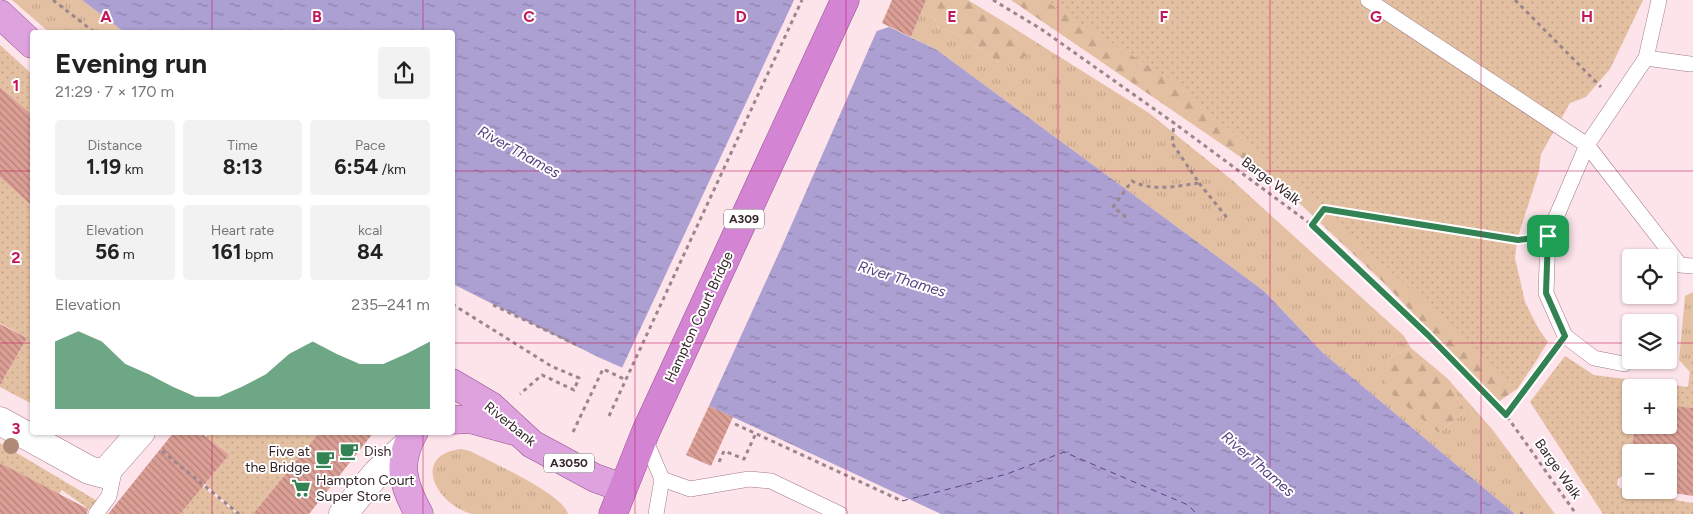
<!DOCTYPE html>
<html lang="en">
<head>
<meta charset="utf-8">
<style>
  body { margin:0; font-family:Figtree,sans-serif; background:#f2f2f2; color:#222; height:100vh; display:flex; flex-direction:column; font-size:19px; white-space:nowrap }
  * { box-sizing:border-box; margin:0 }
  p { font-size:16px; color:#767676 }
  .icon { flex:none; width:28px; height:28px; fill:none; stroke:currentColor; stroke-width:2; stroke-linecap:round; stroke-linejoin:round }
  .map { position:relative; flex:1; overflow:hidden }
  .details { position:absolute; left:30px; top:30px; width:425px; height:405px; display:flex; flex-direction:column; background:#fff; border-radius:5px; box-shadow:0 1px 4px #0004 }
  .details>* { flex:none }
  .tools { position:absolute; left:1622px; top:249px; display:grid; gap:10px }
  .tools a { display:grid; place-items:center; width:55px; height:55px; border-radius:5px; background:#fff; box-shadow:0 1px 4px #0004; font-size:25px }
  .pin { position:absolute; display:grid; place-items:center; width:42px; height:42px; color:#fff; margin:-21px; border-radius:10px; box-shadow:0 2px 8px #0006 }
  .round { display:grid; place-items:center; flex:none; width:52px; height:52px; border-radius:5px; background:#f2f2f2 }
  .summary { display:flex; align-items:center; justify-content:space-between; height:85px; padding:0 25px }
  h1 { font-size:28px; font-weight:700; line-height:38px }
  .figures { display:grid; grid-template-columns:repeat(3,1fr); gap:8px; height:85px; padding:5px 25px }
  .figures div { display:grid; align-content:center; border-radius:5px; background:#f2f2f2; text-align:center }
  .figures b { font-size:21px; font-weight:700 }
  .figures small { font-size:14px; font-weight:400 }
  .figures p { font-size:14px }
  .chart { height:140px; padding:10px 25px }
  .chart p { display:flex; justify-content:space-between }
  .chart svg { width:100%; height:90px; margin-top:5px; fill:#328253; opacity:.7 }
  .map>svg:first-child { display:block }
</style>
</head>
<body>
<div class="map">
<svg width="1693" height="514" viewBox="0 0 1693 514">
  <defs>
    <pattern id="grass-tufts" width="24" height="20" patternUnits="userSpaceOnUse" patternTransform="scale(1.25)"><rect width="24" height="20" fill="#e4c0a2"/><path d="M3 7l-1-3M5 7V3M7 7l1-3M15 17l-1-3M17 17v-4M19 17l1-3" fill="none" stroke="#c4a58c"/></pattern>
    <pattern id="forest-firs" width="22" height="20" patternUnits="userSpaceOnUse" patternTransform="scale(1.25)"><rect width="22" height="20" fill="#e4c0a2"/><path d="M5 1l3.5 6h-7zM16 11l3.5 6h-7z" fill="#c4a58c"/></pattern>
    <pattern id="garden-dots" width="8" height="8" patternUnits="userSpaceOnUse" patternTransform="scale(1.25)"><rect width="8" height="8" fill="#e4c0a2"/><path d="M2 2h.1M6 6h.1" fill="none" stroke="#c4a58c" stroke-width="1.8" stroke-linecap="round"/></pattern>
    <pattern id="water-ripples" width="26" height="14" patternUnits="userSpaceOnUse" patternTransform="scale(1.25)"><rect width="26" height="14" fill="#ac9fd1"/><path d="M2 4q2-2 4 0t4 0M15 11q2-2 4 0t4 0" fill="none" stroke="#8d81aa"/></pattern>
    <pattern id="building-back-hatch" width="6" height="6" patternUnits="userSpaceOnUse" patternTransform="scale(1.25)"><rect width="6" height="6" fill="#db9f95"/><path d="M-1 5l2 2M0 0l6 6M5-1l2 2" fill="none" stroke="#b2817a"/></pattern>
  </defs>
  <rect width="100%" height="100%" fill="#fde3ea"/>
  <g fill="url(#grass-tufts)">
    <path d="M12,0H82L124,32H49Z"/>
    <path d="M921,12L935,18L937,26L961,36L1000,63L1018,40L1004,22L1149,113L1232,180L1404,336L1411,348L1388,358L1385,388L1439,433L1465,411L1447,378L1492,429L1555,514H1515L1323,353L1264,291L937,50L911,37Z"/>
    <path d="M1693,292V346L1690,372L1679,360L1685,296Z"/>
    <path d="M461,449L470,451C491,462 563,494 568,514C545,514 522,514 499,514C490,514 479,514 472,514C435,504 411,455 461,449Z"/>
  </g>
  <g fill="url(#forest-firs)">
    <path d="M926,0H968L1004,22L1018,40L1026,55L1013,66L1000,63L961,36L937,26L935,18L921,12Z"/>
    <path d="M1011,0H1124L1540,355L1517,389L1498,402L1383,282L1277,182Z"/>
    <path d="M1411,348L1447,378L1465,411L1439,433L1384,388L1388,358Z"/>
  </g>
  <g fill="url(#garden-dots)">
    <path d="M1044,0H1643L1610,69L1586,97L1570,103L1541,154L1539,171L1517,240L1515,258L1525,302L1538,328L1548,342L1517,389L1324,209L1171,80Z"/>
    <path d="M0,45L32,74V115L0,87Z"/>
    <path d="M0,177L32,206V404L0,387V379L3,380L27,338L0,323Z"/>
    <path d="M1693,346V408L1669,405V388H1631V425H1635L1627,477L1622,476L1618,479L1617,484L1620,488L1625,489L1630,486L1631,490L1675,493V500L1693,503V514H1603L1530,402L1565,356L1594,375L1688,387Z"/>
    <path d="M209,433L319,432L320,433L253,514H239L205,484L229,455L206,437Z"/>
    <path d="M0,443L99,502L93,512L62,490L44,514L50,491L0,463Z"/>
    <path d="M202,486L237,514H180Z"/>
  </g>
  <path fill="url(#water-ripples)" d="M82,0H814L877,31L889,27L937,50L1264,291L1323,353L1515,514H941L709,406L598,357L453,284L452,32H124Z"/>
  <path fill="#fde3ea" d="M794,0H820L878,28L783,244L708,408L621,370Z"/>
  <g fill="none" stroke-linecap="round" stroke-linejoin="round">
    <path stroke="#574383" stroke-width="1" stroke-dasharray="6 5" stroke-linecap="butt" d="M902,501L1007,474L1064,452L1188,505L1197,514"/>
  </g>
  <g fill="url(#building-back-hatch)">
    <path d="M892,0H926L911,37L882,23Z"/>
    <path d="M0,87L32,115V206L0,177Z"/>
    <path d="M0,324L27,338L0,385Z"/>
    <path d="M1669,405L1693,408V496L1655,490H1669V452H1631V486H1626L1635,425H1669Z"/>
    <path d="M709,406L733,417L711,466L686,455Z"/>
    <path d="M174,432H200L229,455L180,514H108Z"/>
    <path d="M320,432H374L309,514H253Z"/>
    <path d="M0,463L88,509L87,514H0Z"/>
  </g>
  <g fill="none" stroke-linecap="round" stroke-linejoin="round">
    <g stroke="#a17b86" stroke-width="16">
      <g id="service">
        <path d="M1368,0L1587,145L1646,58L1659,0"/>
        <path d="M1646,58L1690,64"/>
        <path d="M1624,364L1594,358L1565,336L1546,293L1548,236L1587,145L1680,265L1693,266"/>
        <path d="M644,437L662,479L656,514"/>
        <path d="M662,479L690,489L749,479L771,481L840,514"/>
        <path d="M96,514L109,496L115,467"/>
      </g>
    </g>
    <g stroke="#a17b86" stroke-width="29">
      <g id="minor">
        <path d="M0,421L89,470L104,474L141,432"/>
        <path d="M343,514L377,473L405,447"/>
      </g>
    </g>
    <g stroke="#954f91" stroke-width="29">
      <g id="primary">
        <path d="M0,14L32,44"/>
        <path d="M452,383L491,406L532,444L595,478L623,488"/>
        <path d="M452,420L470,419L514,431"/>
        <path d="M414,432C396,463 403,485 419,514"/>
      </g>
    </g>
    <g stroke="#954f91" stroke-width="29">
      <path id="trunk" d="M613,514L646,431L845,0"/>
    </g>
    <g stroke="#9b868c" stroke-width="3" stroke-dasharray="4 4" stroke-linecap="butt">
      <path d="M53,0L94,32"/>
      <path d="M993,0L1041,29L1174,123L1312,225L1428,335L1506,415L1576,514"/>
      <path d="M1515,0L1601,87"/>
      <path d="M1199,183L1228,219"/>
      <path d="M1126,217L1113,207L1132,181C1152,192 1178,186 1199,183L1172,143L1174,123"/>
      <path d="M1312,225L1324,209L1517,240L1526,239"/>
      <path d="M452,304L551,366L579,378L574,390L542,375L520,394"/>
      <path d="M493,305L579,346"/>
      <path d="M1506,415L1553,353"/>
      <path d="M609,416L802,0"/>
      <path d="M735,424L902,501"/>
      <path d="M573,432L603,369L626,380"/>
      <path d="M162,451L239,514"/>
      <path d="M719,462L724,451L744,459L756,433"/>
      <path d="M1521,512L1522,514"/>
    </g>
    <use href="#service" stroke="#fff" stroke-width="15"/>
    <use href="#minor" stroke="#fff" stroke-width="28"/>
    <use href="#primary" stroke="#dea3de" stroke-width="28"/>
    <use href="#trunk" stroke="#d384d3" stroke-width="28"/>
  </g>
  <circle fill="#af8b77" cx="11" cy="446" r="8"/>
  <g fill="none" stroke-linecap="round" stroke-linejoin="round">
    <g stroke="#fff" stroke-width="10">
      <path id="route" d="M1324,209L1518,240L1548,236L1546,293L1565,336L1506,415L1428,335L1312,225Z"/>
    </g>
    <use href="#route" stroke="#328253" stroke-width="6"/>
  </g>
  <path fill="none" stroke="#c2185b" stroke-width="1" stroke-opacity="0.55" d="M212,0V32M423,0V32M635,0V514M846,0V514M1058,0V514M1270,0V514M1481,0V514M0,171H32M452,171H1693M0,343H32M452,343H1631M1669,343H1693M212,432V514M423,432V514"/>
  <defs>
    <g id="cafe-bare" transform="scale(1.5)"><path d="M-5.5-4.5H6V0H3Q3 3.5 0 3.5H-2.5Q-5.5 3.5-5.5 0ZM3-3.2v2h1.7v-2ZM-6 4.5H4V6H-6Z" fill="#328253" stroke="#fff" stroke-width="2.5" paint-order="stroke"/></g>
    <g id="supermarket-bare" transform="scale(1.5)"><path d="M-6-5.5h2.5l.6 2H6L4.5 2H-2.5L-4.4-4H-6ZM-1.5 3.2a1.3 1.3 0 1 0 .1 0ZM3 3.2a1.3 1.3 0 1 0 .1 0Z" fill="#328253" stroke="#fff" stroke-width="2.5" paint-order="stroke"/></g>
  </defs>
  <g fill-rule="evenodd">
    <use href="#cafe-bare" x="349" y="451"/>
    <use href="#cafe-bare" x="325" y="459"/>
    <use href="#supermarket-bare" x="301" y="488"/>
  </g>
  <g text-anchor="middle" dominant-baseline="central" stroke-width="4" stroke-linejoin="round" paint-order="stroke">
    <g fill="#fff" stroke="#72666a" stroke-width="1">
      <rect x="724" y="209.5" width="40" height="19" rx="4"/>
      <rect x="544" y="453.5" width="50" height="19" rx="4"/>
    </g>
    <g font-size="12" font-weight="bold" fill="#35252a">
      <text x="744" y="219">A309</text>
      <text x="569" y="463">A3050</text>
    </g>
    <g font-size="14" fill="#35252a" stroke="#fff">
      <text transform="translate(1271 181) rotate(37)">Barge Walk</text>
      <text transform="translate(699 317) rotate(-65)">Hampton Court Bridge</text>
      <text transform="translate(510 424) rotate(39)">Riverbank</text>
      <text transform="translate(1558 469) rotate(55)">Barge Walk</text>
    </g>
    <g font-size="14" fill="#35252a" stroke="#fff" text-anchor="start">
      <text x="310" y="451" text-anchor="end">Five at<tspan x="310" dy="16">the Bridge</tspan></text>
      <text x="364" y="451">Dish</text>
      <text x="316" y="480">Hampton Court<tspan x="316" dy="16">Super Store</tspan></text>
    </g>
    <g font-size="15" font-style="italic" fill="#574383" stroke="#fff">
      <text transform="translate(519 152) rotate(29)">River Thames</text>
      <text transform="translate(902 279) rotate(17)">River Thames</text>
      <text transform="translate(1258 464) rotate(41)">River Thames</text>
    </g>
  </g>
  <g font-size="16" text-anchor="middle" font-weight="bold" fill="#c2185b" stroke="#fff" stroke-width="4" stroke-linejoin="round" paint-order="stroke">
    <text x="106" y="22">A</text>
    <text x="317" y="22">B</text>
    <text x="529" y="22">C</text>
    <text x="741" y="22">D</text>
    <text x="952" y="22">E</text>
    <text x="1164" y="22">F</text>
    <text x="1376" y="22">G</text>
    <text x="1587" y="22">H</text>
    <text x="16" y="91">1</text>
    <text x="16" y="263">2</text>
    <text x="16" y="434">3</text>
  </g>
</svg>
<div class="tools">
<a><svg class="icon" aria-label="locate" viewBox="0 0 24 24"><circle cx="12" cy="12" r="6"/><path d="M12 2v4M12 18v4M2 12h4M18 12h4"/></svg></a>
<a><svg class="icon" aria-label="layers" viewBox="0 0 24 24"><path d="M12 4l9 5-9 5-9-5zM3 14l9 5 9-5"/></svg></a>
<a>+</a>
<a>−</a>
</div>
<div class="pin" style="left:1548px;top:236px;background:#1e9e55"><svg class="icon" aria-label="arrive" viewBox="0 0 24 24"><path d="M6 21V4h12l-3 4 3 4H6"/></svg></div>
<section class="details">
<div class="summary"><div><h1>Evening run</h1><p>21:29 · 7 × 170 m</p></div><a class="round"><svg class="icon" aria-label="share" viewBox="0 0 24 24"><path d="M12 15V3M7 8l5-5 5 5M5 13v7h14v-7"/></svg></a></div>
<div class="figures">
<div><p>Distance</p><b>1.19<small> km</small></b></div>
<div><p>Time</p><b>8:13</b></div>
<div><p>Pace</p><b>6:54<small> /km</small></b></div>
</div>
<div class="figures">
<div><p>Elevation</p><b>56<small> m</small></b></div>
<div><p>Heart rate</p><b>161<small> bpm</small></b></div>
<div><p>kcal</p><b>84</b></div>
</div>
<div class="chart"><p><span>Elevation</span>235–241 m</p>
<svg viewBox="0 0 160 44" preserveAspectRatio="none"><path d="M0 44V11L10 6L20 11L30 22L40 27L50 33L60 38L70 38L80 33L90 27L100 17L110 11L120 17L130 22L140 22L150 17L160 11V44z"/></svg>
</div>
</section>
</div>
</body>
</html>
